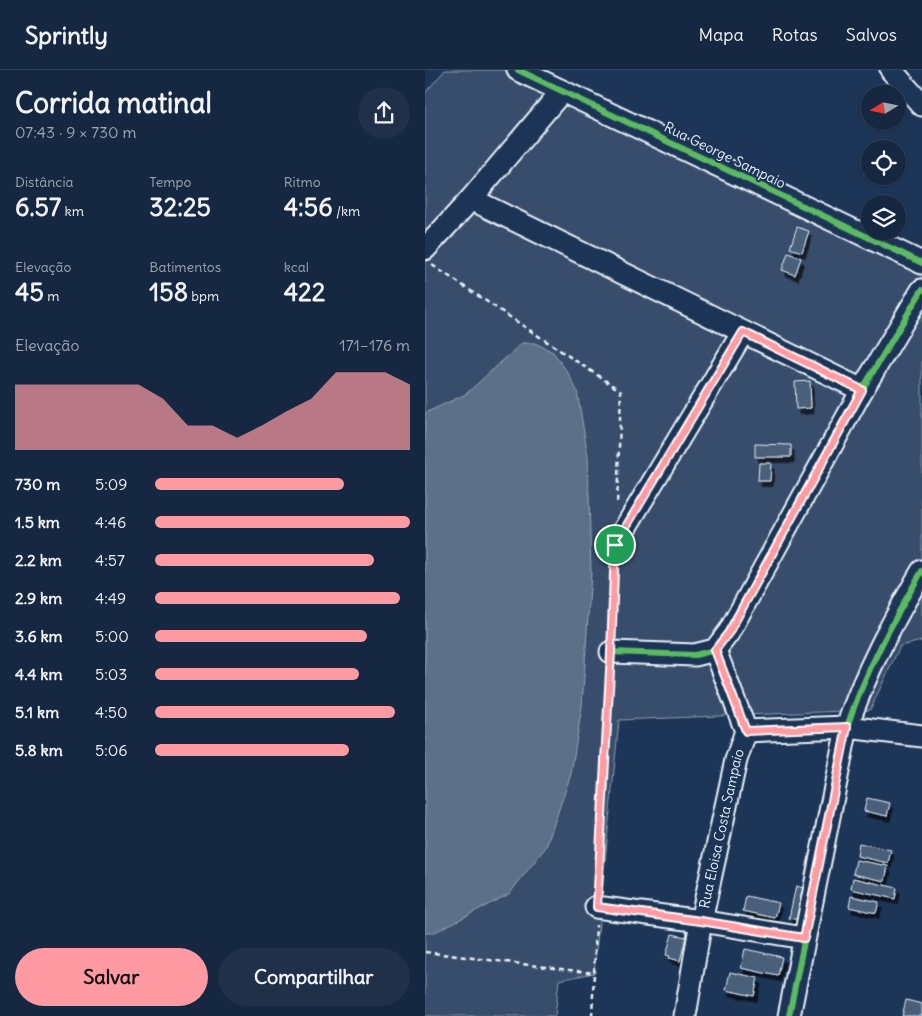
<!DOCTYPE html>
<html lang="pt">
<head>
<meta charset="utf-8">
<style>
  body { margin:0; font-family:Delius,sans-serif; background:#1f3048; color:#f1f3f6; height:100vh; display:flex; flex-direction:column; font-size:19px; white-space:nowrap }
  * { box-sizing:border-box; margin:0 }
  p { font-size:16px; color:#9ea6b1 }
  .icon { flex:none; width:28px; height:28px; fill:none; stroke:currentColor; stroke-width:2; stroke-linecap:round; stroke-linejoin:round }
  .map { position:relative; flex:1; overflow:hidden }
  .sheet { display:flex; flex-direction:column; background:#162841; width:425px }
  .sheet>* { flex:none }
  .needle { width:32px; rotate:260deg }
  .fabs { position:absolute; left:436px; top:15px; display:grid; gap:10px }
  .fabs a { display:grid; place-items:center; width:45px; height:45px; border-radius:50%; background:#162841; box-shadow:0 1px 4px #0004,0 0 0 1px #35445a; font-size:25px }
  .pin { position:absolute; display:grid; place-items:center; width:42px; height:42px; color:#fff; margin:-21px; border:2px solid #fff; border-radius:50%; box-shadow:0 1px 5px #0007 }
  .round { display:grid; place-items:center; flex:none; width:52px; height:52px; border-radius:26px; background:#1f3048 }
  .headline { display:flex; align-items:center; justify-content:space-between; height:85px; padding:0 15px }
  h1 { font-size:28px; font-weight:700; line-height:38px }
  .stats { display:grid; grid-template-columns:repeat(3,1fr); gap:8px; height:85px; padding:5px 15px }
  .stats div { display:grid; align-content:center }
  .stats b { font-size:25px; font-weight:700 }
  .stats small { font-size:14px; font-weight:400 }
  .stats p { font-size:14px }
  .chart { height:140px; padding:10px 15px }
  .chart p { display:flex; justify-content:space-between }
  .chart svg { width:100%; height:90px; margin-top:5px; fill:#ff9aa2; opacity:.7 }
  .action { display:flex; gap:10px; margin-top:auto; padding:10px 15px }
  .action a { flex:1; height:58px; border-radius:30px; background:#ff9aa2; color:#111; font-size:20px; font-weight:700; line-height:58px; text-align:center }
  .action a+a { background:#1f3048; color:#f1f3f6 }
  ul { padding:0 15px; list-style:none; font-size:16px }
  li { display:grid; grid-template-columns:80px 60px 1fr; align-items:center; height:38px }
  li i { height:12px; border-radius:6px; background:#ff9aa2 }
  header { display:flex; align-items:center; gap:30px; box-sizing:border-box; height:70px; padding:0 25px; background:#162841; border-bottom:1px solid #35445a }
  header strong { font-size:24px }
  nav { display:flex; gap:28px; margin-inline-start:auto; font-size:18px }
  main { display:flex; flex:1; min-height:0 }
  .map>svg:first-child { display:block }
</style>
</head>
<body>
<header>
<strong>Sprintly</strong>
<nav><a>Mapa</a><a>Rotas</a><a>Salvos</a></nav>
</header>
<main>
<section class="sheet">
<div class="headline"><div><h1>Corrida matinal</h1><p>07:43 · 9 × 730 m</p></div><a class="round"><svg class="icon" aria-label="share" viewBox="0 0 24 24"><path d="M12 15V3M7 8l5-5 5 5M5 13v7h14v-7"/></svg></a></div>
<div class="stats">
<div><p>Distância</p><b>6.57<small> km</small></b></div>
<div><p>Tempo</p><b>32:25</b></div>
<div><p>Ritmo</p><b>4:56<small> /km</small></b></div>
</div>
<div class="stats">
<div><p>Elevação</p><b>45<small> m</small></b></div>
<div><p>Batimentos</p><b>158<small> bpm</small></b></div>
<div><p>kcal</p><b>422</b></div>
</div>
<div class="chart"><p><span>Elevação</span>171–176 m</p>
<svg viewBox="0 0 160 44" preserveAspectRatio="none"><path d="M0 44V12L10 12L20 12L30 12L40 12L50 12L60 19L70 32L80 32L90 38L100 32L110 25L120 19L130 6L140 6L150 6L160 12V44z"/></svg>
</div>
<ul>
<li><b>730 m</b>5:09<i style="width:74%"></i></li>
<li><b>1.5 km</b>4:46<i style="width:100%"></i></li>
<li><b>2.2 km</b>4:57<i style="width:86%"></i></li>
<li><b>2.9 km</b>4:49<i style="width:96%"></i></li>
<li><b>3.6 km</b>5:00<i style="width:83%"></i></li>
<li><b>4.4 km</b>5:03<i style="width:80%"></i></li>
<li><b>5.1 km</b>4:50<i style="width:94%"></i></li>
<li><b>5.8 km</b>5:06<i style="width:76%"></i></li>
</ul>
<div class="action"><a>Salvar</a><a>Compartilhar</a></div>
</section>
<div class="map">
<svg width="497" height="946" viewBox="0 0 497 946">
  <defs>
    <filter id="shadow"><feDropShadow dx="3" dy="5.5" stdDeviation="0" flood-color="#0009"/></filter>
  </defs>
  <rect width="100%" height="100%" fill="#1d3557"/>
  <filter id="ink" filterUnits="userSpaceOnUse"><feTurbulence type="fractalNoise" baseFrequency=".02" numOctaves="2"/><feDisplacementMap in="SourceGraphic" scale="10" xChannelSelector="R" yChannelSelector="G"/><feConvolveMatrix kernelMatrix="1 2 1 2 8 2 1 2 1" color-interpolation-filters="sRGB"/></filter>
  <g filter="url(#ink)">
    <path fill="#374d6c" stroke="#909fb2" d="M20,0H79L497,203V571L475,576L445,640L194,650L169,903L134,910L130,946H0V23Z"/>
    <path fill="#5d7089" stroke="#95a4b5" d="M97,273H110L128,282L143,303L152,321L163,386L166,503L157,636L146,704L121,777L84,824L8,863H0V343L41,324Z"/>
    <g fill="#495e7a" stroke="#e8f1f8" filter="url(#shadow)">
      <path d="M372,157L384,161L377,182L365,178Z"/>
      <path d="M363,183L376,188L370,205L357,200Z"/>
      <path d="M385,311L386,338L371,339L370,312Z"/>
      <path d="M330,374L366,375V387H330Z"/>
      <path d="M334,393H346L345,411H333Z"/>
      <path d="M442,728L465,733L462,746L439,741Z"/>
      <path d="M434,773L466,780L463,793L432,786Z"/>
      <path d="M431,790L463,796L460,811L428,804Z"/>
      <path d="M428,808L472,818L470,829L426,819Z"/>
      <path d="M371,816L386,820L379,851L364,848Z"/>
      <path d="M321,826L354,833L350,848L318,841Z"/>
      <path d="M426,826L454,832L451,843L424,837Z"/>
      <path d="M247,864L261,867L255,891L244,888L245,886L241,885Z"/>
      <path d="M320,879L357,887L353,906L316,898Z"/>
      <path d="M305,902L333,908L329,926L301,920Z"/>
      <path d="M481,930L497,934V946H477Z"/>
    </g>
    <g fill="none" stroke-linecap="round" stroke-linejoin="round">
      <g stroke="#e8f1f8" stroke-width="25">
        <g id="minor">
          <path d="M93,0L497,193"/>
          <path d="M466,0L497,35"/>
          <path d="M46,129L437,320"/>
          <path d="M0,179L46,129L137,21"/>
          <path d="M190,475L318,262"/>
          <path d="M290,580L321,661"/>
          <path d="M186,582L270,585L290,580L304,562L437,320L497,220"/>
          <path d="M321,661L422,657L497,666"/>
          <path d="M171,837L276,851L379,868"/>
          <path id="s1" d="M260,946L276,851L311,690L321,661"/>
          <path d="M364,946L422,657C440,602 468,551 497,501"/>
        </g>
      </g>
      <g stroke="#e8f1f8" stroke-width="2.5" stroke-dasharray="5 4" stroke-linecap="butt">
        <path d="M7,195L196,321L192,435"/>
        <path d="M187,565L189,493"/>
        <path d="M172,820L185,601"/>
        <path d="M0,882L169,903L171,855"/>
        <path d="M167,946L169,903"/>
      </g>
      <use href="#minor" stroke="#1d3557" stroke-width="21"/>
      <g stroke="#1d3557" stroke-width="9">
        <g id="cycleway">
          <path d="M93,0L497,193"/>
          <path d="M186,582L270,585L290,580L304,562L437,320L497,220"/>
          <path d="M364,946L422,657C440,602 468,551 497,501"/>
        </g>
      </g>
      <use href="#cycleway" stroke="#5cba63" stroke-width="6"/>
    </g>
  </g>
  <g fill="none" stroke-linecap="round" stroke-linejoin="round" filter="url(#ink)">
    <g stroke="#fff" stroke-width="10">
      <path id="route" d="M318,262L437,320L304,562L290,580L321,661L422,657L379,868L276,851L172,837L186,582L190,475Z"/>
    </g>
    <use href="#route" stroke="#ff9aa2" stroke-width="6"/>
  </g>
  <g text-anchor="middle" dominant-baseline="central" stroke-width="4" stroke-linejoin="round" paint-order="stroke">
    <g font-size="14" fill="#e8f1f8" stroke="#1d3557">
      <text transform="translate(300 85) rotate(26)">Rua George Sampaio</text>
      <text stroke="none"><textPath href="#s1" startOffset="191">Rua Eloisa Costa Sampaio</textPath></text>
    </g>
  </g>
</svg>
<div class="fabs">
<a><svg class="needle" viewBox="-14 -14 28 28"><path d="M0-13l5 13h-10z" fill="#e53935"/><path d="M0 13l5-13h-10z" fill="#9ea6b1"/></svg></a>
<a><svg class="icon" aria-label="locate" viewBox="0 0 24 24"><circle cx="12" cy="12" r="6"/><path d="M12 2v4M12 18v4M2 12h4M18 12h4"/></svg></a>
<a><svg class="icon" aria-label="layers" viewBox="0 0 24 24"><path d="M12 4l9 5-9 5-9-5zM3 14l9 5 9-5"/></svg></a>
</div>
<div class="pin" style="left:190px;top:475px;background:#1e9e55"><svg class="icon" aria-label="arrive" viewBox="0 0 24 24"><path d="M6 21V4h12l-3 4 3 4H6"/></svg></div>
</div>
</main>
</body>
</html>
